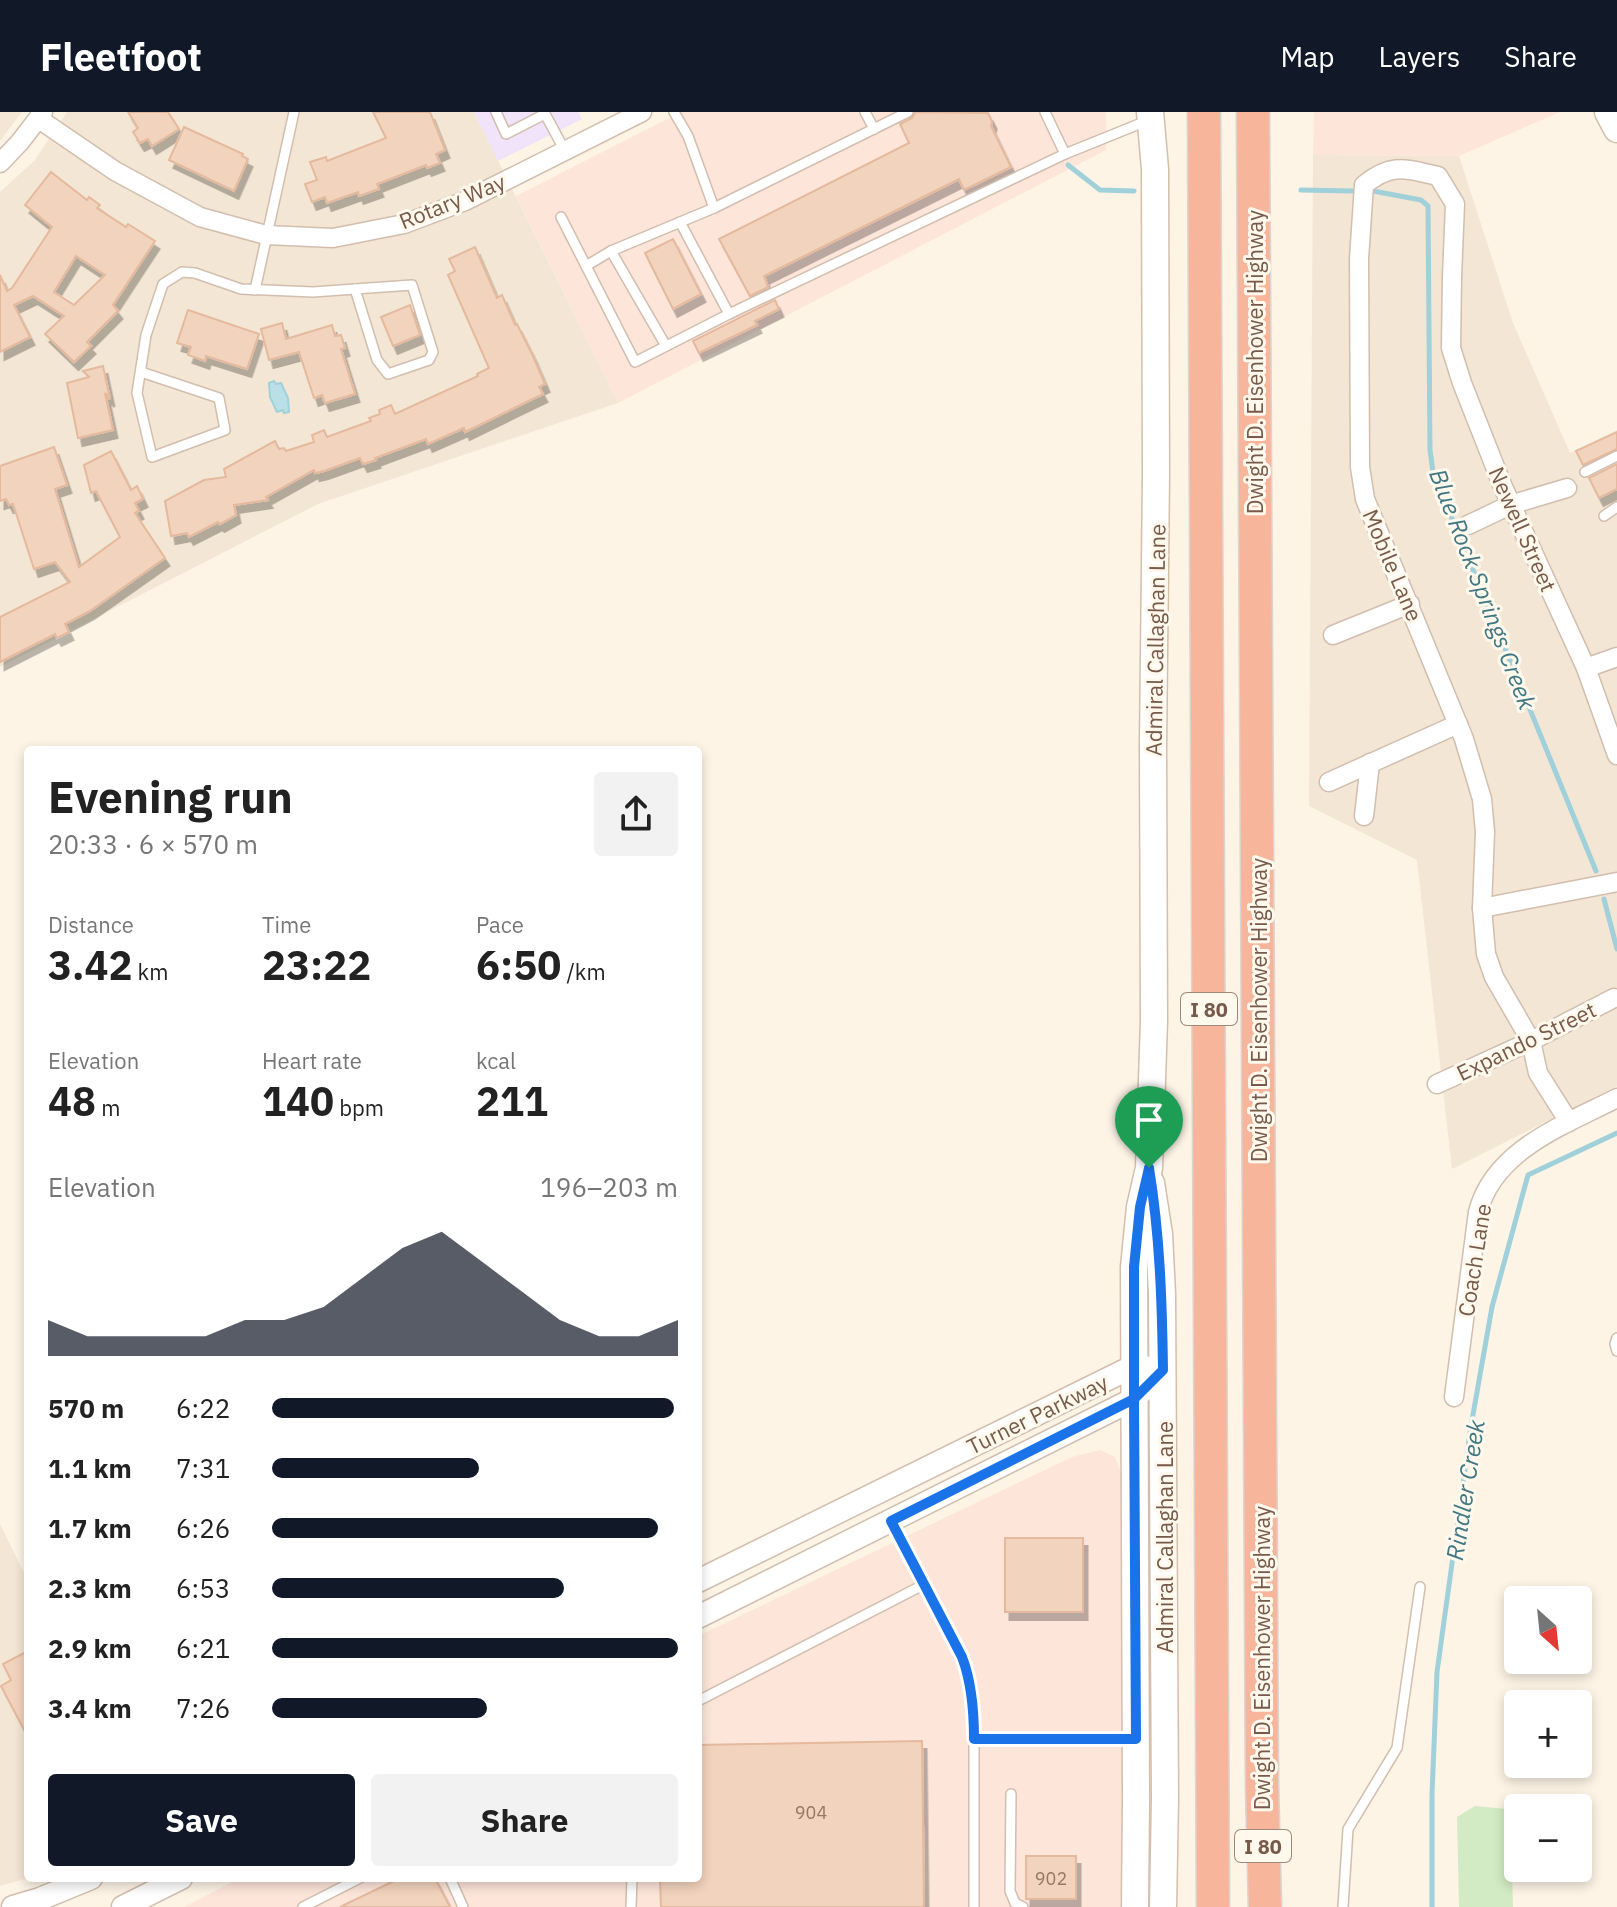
<!DOCTYPE html>
<html lang="en">
<head>
<meta charset="utf-8">
<style>
  body { margin:0; font-family:"IBM Plex Sans",sans-serif; background:#f2f2f2; color:#222; height:100vh; display:flex; flex-direction:column; font-size:30px; white-space:nowrap }
  * { box-sizing:border-box; margin:0 }
  p { font-size:26px; color:#767676 }
  .icon { flex:none; width:44px; height:44px; fill:none; stroke:currentColor; stroke-width:2; stroke-linecap:round; stroke-linejoin:round }
  .map { position:relative; flex:1; overflow:hidden }
  .sheet { position:absolute; left:24px; top:634px; width:678px; height:1136px; display:flex; flex-direction:column; background:#fff; border-radius:8px; box-shadow:0 4px 12px #0003 }
  .sheet>* { flex:none }
  .needle { width:52px; rotate:153deg }
  .buttons { position:absolute; left:1504px; top:1474px; display:grid; gap:16px }
  .buttons a { display:grid; place-items:center; width:88px; height:88px; border-radius:8px; background:#fff; box-shadow:0 4px 12px #0003; font-size:40px }
  .pin { position:absolute; display:grid; place-items:center; width:68px; height:68px; color:#fff; margin:-82px -34px; border-radius:50% 50% 50% 0; rotate:-45deg; box-shadow:0 0 8px #0007 }
  .pin .icon { rotate:45deg }
  .round { display:grid; place-items:center; flex:none; width:84px; height:84px; border-radius:8px; background:#f2f2f2 }
  .summary { display:flex; align-items:center; justify-content:space-between; height:136px; padding:0 24px }
  h1 { font-size:44px; font-weight:700; line-height:60px }
  .metrics { display:grid; grid-template-columns:repeat(3,1fr); gap:12px; height:136px; padding:8px 24px }
  .metrics div { display:grid; align-content:center }
  .metrics b { font-size:40px; font-weight:700 }
  .metrics small { font-size:22px; font-weight:400 }
  .metrics p { font-size:22px }
  .chart { height:224px; padding:16px 24px }
  .chart p { display:flex; justify-content:space-between }
  .chart svg { width:100%; height:144px; margin-top:8px; fill:#111827; opacity:.7 }
  .action { display:flex; gap:16px; margin-top:auto; padding:16px 24px }
  .action a { flex:1; height:92px; border-radius:8px; background:#111827; color:#fff; font-size:32px; font-weight:700; line-height:92px; text-align:center }
  .action a+a { background:#f2f2f2; color:#222 }
  ul { padding:0 24px; list-style:none; font-size:26px }
  li { display:grid; grid-template-columns:128px 96px 1fr; align-items:center; height:60px }
  li i { height:20px; border-radius:10px; background:#111827 }
  header { display:flex; align-items:center; gap:48px; box-sizing:border-box; height:112px; padding:0 40px; background:#111827; color:#fff }
  header strong { font-size:38px }
  nav { display:flex; gap:44px; margin-inline-start:auto; font-size:28px }
  .map>svg:first-child { display:block }
</style>
</head>
<body>
<header>
<strong>Fleetfoot</strong>
<nav><a>Map</a><a>Layers</a><a>Share</a></nav>
</header>
<div class="map">
<svg width="1617" height="1795" viewBox="0 0 1617 1795">
  <defs>
    <filter id="shadow"><feDropShadow dx="4.5" dy="8" stdDeviation="0" flood-color="#0004"/></filter>
  </defs>
  <rect width="100%" height="100%" fill="#fdf4e6"/>
  <g fill="#f4e6d4">
    <path d="M0,0H22L0,29Z"/>
    <path d="M67,0H474L618,291L318,392L0,555V80L34,49Z"/>
    <path d="M1313,43L1459,44L1513,211L1570,341L1617,318V974L1452,1057L1417,748L1309,694Z"/>
    <path d="M0,1412L28,1469V1766L0,1774Z"/>
  </g>
  <g fill="#fde5da">
    <path d="M681,0H1106V38L618,291L516,84Z"/>
    <path d="M1314,0H1560L1459,44L1313,43Z"/>
    <path d="M1100,1338L1115,1345L1124,1369V1795H184L240,1766H698V1524L1072,1345Z"/>
  </g>
  <path fill="#f1e3f9" d="M474,0H578L582,7L498,49Z"/>
  <path fill="#d3ebc4" d="M1475,1694L1507,1697L1512,1754L1513,1795H1459L1457,1705Z"/>
  <path fill="#bae0e7" stroke="#a0d0d9" stroke-width="2" d="M274,269L276,272L281,271L288,286L289,300L284,301L283,298L277,300L270,285L269,271Z"/>
  <g fill="none" stroke-linecap="round" stroke-linejoin="round">
    <g stroke="#a0d0d9" stroke-width="5">
      <path d="M1068,53L1100,78L1134,79"/>
      <path d="M1301,78L1352,79"/>
      <path d="M1373,79L1421,88L1428,94L1430,338L1433,360L1596,759"/>
      <path d="M1604,787L1617,837"/>
      <path d="M1432,1795V1682L1437,1560L1471,1314L1492,1195L1528,1063L1617,1021"/>
    </g>
  </g>
  <g fill="#f2d3bd" stroke="#e5b99d" stroke-width="2" fill-rule="evenodd" filter="url(#shadow)">
    <path d="M128,0H168L179,17L152,34L148,27L140,31L133,20L138,16Z"/>
    <path d="M373,0H430L445,38L436,42L440,51L427,56L426,53L377,72L379,77L359,84L358,80L327,91L325,85L312,90L305,72L317,68L310,50L326,45L327,49L386,26Z"/>
    <path d="M915,0L988,1L992,9L991,14L1011,55L964,78L959,67L933,80L764,164L768,175L750,184L719,127L909,31L900,12L912,6Z"/>
    <path d="M184,15L243,42L242,44L248,47L234,79L169,48Z"/>
    <path d="M51,60L87,88L89,85L100,93L97,96L126,115L128,112L155,129L113,193L118,199L87,230L91,234L74,250L45,222L64,204L33,184L14,193L30,225L0,240V163L7,179L12,176L52,115L25,93ZM76,144L105,163L74,193L54,180Z"/>
    <path d="M673,127L701,182L673,197L645,141Z"/>
    <path d="M475,135L497,186L502,183L515,213L517,212L532,242L545,272L539,275L543,282L465,320L464,316L428,332L426,327L375,346L376,348L363,352L360,346L324,359L315,361L314,358L266,385L268,388L234,393L236,403L220,412L218,410L189,425L187,421L171,424L165,389L204,368L226,365L224,357L275,329L279,337L284,336L286,339L314,330L312,323L324,318L327,325L371,309L369,306L380,302L379,298L391,293L395,302L478,264L477,262L489,256L448,163L455,159L449,147Z"/>
    <path d="M775,188L779,197L755,209L757,213L699,241L693,229Z"/>
    <path d="M410,193L420,223L393,234L381,205Z"/>
    <path d="M188,198L259,222L247,257L206,244L205,249L188,243L191,235L177,231Z"/>
    <path d="M282,211L286,227L332,213L335,224L341,223L345,236L341,237L355,282L325,291L322,283L314,286L299,240L269,248L261,217Z"/>
    <path d="M103,254L110,287L105,281L113,318L78,326L67,271L89,265L83,259Z"/>
    <path d="M1617,320V337L1583,353L1576,339Z"/>
    <path d="M54,335L67,373L55,377L79,455L120,425L96,379L91,381L84,353L111,339L131,378L137,374L143,387L135,391L139,399L135,401L165,446L90,499L65,512L69,520L57,526L55,522L0,550V505L70,470L55,450L34,457L13,392L9,393L6,387L0,389V354Z"/>
    <path d="M1617,352V377L1599,386L1589,366Z"/>
    <rect x="1005" y="1426" width="78" height="74"/>
    <path d="M28,1539V1625L1,1574L11,1568L3,1552Z"/>
    <path d="M922,1629L924,1795H661L660,1766H698V1633Z"/>
    <rect x="1026" y="1744" width="50" height="43"/>
    <path d="M400,1766H435L450,1795H340Z"/>
  </g>
  <g fill="none" stroke-linecap="round" stroke-linejoin="round">
    <g stroke="#d1beae" stroke-width="12">
      <g id="service">
        <path d="M496,0L506,22L545,2"/>
        <path d="M544,0L565,39"/>
        <path d="M674,0L688,24L714,96"/>
        <path d="M865,0L874,17"/>
        <path d="M1045,0L1065,42L1149,8"/>
        <path d="M561,105L635,250L729,202L1065,42"/>
        <path d="M680,110L729,202"/>
        <path d="M611,139L714,96L908,0"/>
        <path d="M586,154L611,139L666,234"/>
        <path d="M412,173L433,240L429,248L388,262L377,248L355,177Z"/>
        <path d="M255,178L294,0"/>
        <path d="M141,260L219,286L225,318L152,345L137,281L146,223L163,172L182,160L195,161L241,177L313,180L355,177"/>
        <path d="M1585,360L1617,344"/>
        <path d="M1604,404L1617,395"/>
        <path d="M1617,1226L1615,1232L1617,1239"/>
        <path d="M891,1409L962,1545L968,1562L974,1609V1795"/>
        <path d="M698,1589L923,1473"/>
        <path d="M974,1627H1134"/>
        <path d="M1011,1682L1010,1779L1015,1791L1023,1795"/>
        <path d="M450,1766L463,1795"/>
        <path d="M303,1795L360,1766"/>
        <path d="M631,1795L632,1766"/>
        <path d="M1343,1795L1348,1717L1397,1636L1420,1475"/>
      </g>
    </g>
    <g stroke="#d1beae" stroke-width="21">
      <g id="minor">
        <path d="M39,7L115,59L200,105L266,123L333,126L404,112L465,89L642,0"/>
        <path d="M0,51L20,30L43,0"/>
        <path d="M1468,413L1510,393L1567,376"/>
        <path d="M1333,523L1410,492"/>
        <path d="M1586,556L1617,545"/>
        <path d="M1329,670L1458,612"/>
        <path d="M1364,704L1370,651"/>
        <path d="M1482,796L1617,770"/>
        <path d="M1437,972L1531,929L1614,886"/>
        <path d="M1569,1010L1538,961L1531,929L1494,865L1486,842L1482,796L1485,720L1482,687L1464,627L1365,387L1360,355L1359,147L1364,73C1392,50 1406,57 1438,64L1455,92L1452,165L1451,236L1462,271L1503,375L1586,556L1617,643"/>
        <path d="M1454,1285L1478,1100C1494,1038 1564,1013 1617,986"/>
      </g>
    </g>
    <g stroke="#d1beae" stroke-width="25">
      <g id="tertiary">
        <path d="M698,1469L1134,1254L1150,1256"/>
        <path d="M698,1505L1134,1287L1163,1258"/>
        <path d="M13,1795L40,1787L91,1766"/>
        <path d="M123,1795L181,1766"/>
      </g>
    </g>
    <g stroke="#d4beac" stroke-width="29">
      <g id="secondary">
        <path d="M1608,0L1617,17"/>
        <path d="M1151,1071L1159,1122L1162,1182L1165,1688L1163,1795"/>
        <path d="M1135,1795L1136,1688L1134,1155L1140,1095L1149,1056L1154,909L1153,633L1156,363L1155,57L1150,0"/>
      </g>
    </g>
    <g stroke="#dcd4d0" stroke-width="35">
      <g id="motorway">
        <path d="M1204,0L1213,1795"/>
        <path d="M1253,0L1262,1673L1265,1795"/>
      </g>
    </g>
    <use href="#service" stroke="#fff" stroke-width="9"/>
    <use href="#minor" stroke="#fff" stroke-width="18"/>
    <use href="#tertiary" stroke="#fff" stroke-width="22"/>
    <use href="#secondary" stroke="#fff" stroke-width="26"/>
    <use href="#motorway" stroke="#f7b59c" stroke-width="32"/>
  </g>
  <g fill="none" stroke-linecap="round" stroke-linejoin="round">
    <g stroke="#fff" stroke-width="16">
      <path id="route" d="M1149,1056L1140,1095L1134,1155V1287L891,1409L962,1545C972,1571 974,1600 974,1627H1136L1134,1287L1163,1258C1162,1189 1160,1124 1149,1056"/>
    </g>
    <use href="#route" stroke="#1a73e8" stroke-width="10"/>
  </g>
  <g text-anchor="middle" dominant-baseline="central" stroke-width="6" stroke-linejoin="round" paint-order="stroke">
    <g font-size="18" fill="#967867">
      <text x="811" y="1700">904</text>
      <text x="1051" y="1766">902</text>
    </g>
    <g fill="#fff8ed" stroke="#a0897b" stroke-width="2">
      <rect x="1181" y="881" width="56" height="32" rx="6"/>
      <rect x="1235" y="1718" width="56" height="32" rx="6"/>
    </g>
    <g font-size="20" font-weight="bold" fill="#775a4a">
      <text x="1209" y="897">I 80</text>
      <text x="1263" y="1734">I 80</text>
    </g>
    <g font-size="22" fill="#775a4a" stroke="#fff8ed">
      <text transform="translate(452 89) rotate(-22)">Rotary Way</text>
      <text transform="translate(1254 250) rotate(-90)">Dwight D. Eisenhower Highway</text>
      <text transform="translate(1523 417) rotate(66)">Newell Street</text>
      <text transform="translate(1393 453) rotate(67)">Mobile Lane</text>
      <text transform="translate(1155 528) rotate(-89)">Admiral Callaghan Lane</text>
      <text transform="translate(1258 898) rotate(-90)">Dwight D. Eisenhower Highway</text>
      <text transform="translate(1526 929) rotate(-26)">Expando Street</text>
      <text transform="translate(1474 1148) rotate(-81)">Coach Lane</text>
      <text transform="translate(1037 1302) rotate(-26)">Turner Parkway</text>
      <text transform="translate(1164 1425) rotate(-90)">Admiral Callaghan Lane</text>
      <text transform="translate(1261 1546) rotate(-90)">Dwight D. Eisenhower Highway</text>
    </g>
    <g font-size="24" font-style="italic" fill="#407783" stroke="#fff8ed">
      <text transform="translate(1483 477) rotate(69)">Blue Rock Springs Creek</text>
      <text transform="translate(1465 1378) rotate(-81)">Rindler Creek</text>
    </g>
  </g>
</svg>
<div class="buttons">
<a><svg class="needle" viewBox="-14 -14 28 28"><path d="M0-13l5 13h-10z" fill="#e53935"/><path d="M0 13l5-13h-10z" fill="#767676"/></svg></a>
<a>+</a>
<a>−</a>
</div>
<div class="pin" style="left:1149px;top:1056px;background:#1e9e55"><svg class="icon" aria-label="arrive" viewBox="0 0 24 24"><path d="M6 21V4h12l-3 4 3 4H6"/></svg></div>
<section class="sheet">
<div class="summary"><div><h1>Evening run</h1><p>20:33 · 6 × 570 m</p></div><a class="round"><svg class="icon" aria-label="share" viewBox="0 0 24 24"><path d="M12 15V3M7 8l5-5 5 5M5 13v7h14v-7"/></svg></a></div>
<div class="metrics">
<div><p>Distance</p><b>3.42<small> km</small></b></div>
<div><p>Time</p><b>23:22</b></div>
<div><p>Pace</p><b>6:50<small> /km</small></b></div>
</div>
<div class="metrics">
<div><p>Elevation</p><b>48<small> m</small></b></div>
<div><p>Heart rate</p><b>140<small> bpm</small></b></div>
<div><p>kcal</p><b>211</b></div>
</div>
<div class="chart"><p><span>Elevation</span>196–203 m</p>
<svg viewBox="0 0 160 44" preserveAspectRatio="none"><path d="M0 44V33L10 38L20 38L30 38L40 38L50 33L60 33L70 29L80 20L90 11L100 6L110 15L120 24L130 33L140 38L150 38L160 33V44z"/></svg>
</div>
<ul>
<li><b>570 m</b>6:22<i style="width:99%"></i></li>
<li><b>1.1 km</b>7:31<i style="width:51%"></i></li>
<li><b>1.7 km</b>6:26<i style="width:95%"></i></li>
<li><b>2.3 km</b>6:53<i style="width:72%"></i></li>
<li><b>2.9 km</b>6:21<i style="width:100%"></i></li>
<li><b>3.4 km</b>7:26<i style="width:53%"></i></li>
</ul>
<div class="action"><a>Save</a><a>Share</a></div>
</section>
</div>
</body>
</html>
